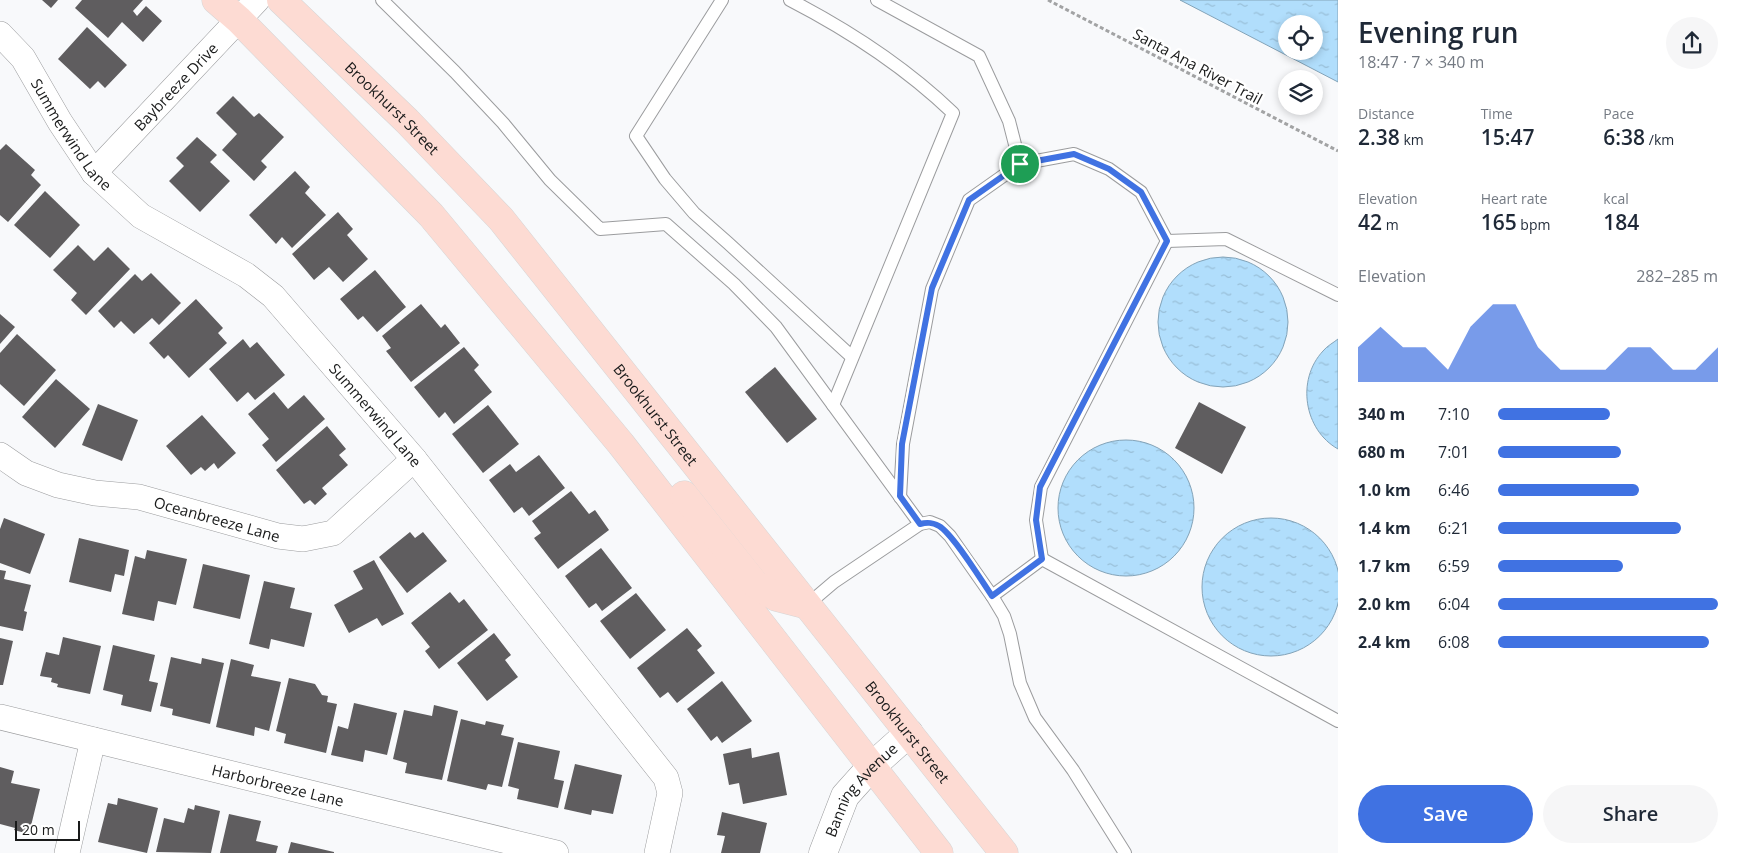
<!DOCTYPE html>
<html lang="en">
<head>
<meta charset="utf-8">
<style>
  body { margin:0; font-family:"Open Sans",sans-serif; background:#f6f6f7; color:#1f2937; height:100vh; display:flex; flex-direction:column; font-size:19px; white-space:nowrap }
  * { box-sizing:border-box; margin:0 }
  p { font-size:16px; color:#747a83 }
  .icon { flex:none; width:28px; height:28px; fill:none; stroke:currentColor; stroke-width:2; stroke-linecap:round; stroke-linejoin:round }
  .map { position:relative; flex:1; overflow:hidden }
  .drawer { display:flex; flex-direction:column; background:#fff; width:400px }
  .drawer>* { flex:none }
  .tools { position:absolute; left:1278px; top:15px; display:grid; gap:10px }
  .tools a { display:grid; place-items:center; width:45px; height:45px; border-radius:50%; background:#fff; box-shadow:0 2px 8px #0003; font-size:25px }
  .scale { position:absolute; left:15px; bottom:12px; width:65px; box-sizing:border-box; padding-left:5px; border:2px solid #191a1a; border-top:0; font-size:14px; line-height:18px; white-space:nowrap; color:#191a1a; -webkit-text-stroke:4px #fff; paint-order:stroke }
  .pin { position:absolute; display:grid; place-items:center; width:42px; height:42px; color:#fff; margin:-21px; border:2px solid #fff; border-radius:50%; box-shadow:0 1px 5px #0007 }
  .round { display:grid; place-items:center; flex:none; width:52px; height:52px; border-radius:26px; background:#f6f6f7 }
  .overview { display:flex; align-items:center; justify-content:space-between; height:85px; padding:0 20px }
  h1 { font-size:28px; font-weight:600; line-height:38px }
  .stats { display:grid; grid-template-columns:repeat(3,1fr); gap:8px; height:85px; padding:5px 20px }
  .stats div { display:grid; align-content:center }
  .stats b { font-size:21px; font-weight:600 }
  .stats small { font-size:14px; font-weight:400 }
  .stats p { font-size:14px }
  .chart { height:140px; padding:10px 20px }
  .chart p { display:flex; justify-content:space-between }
  .chart svg { width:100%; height:90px; margin-top:5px; fill:#4072e2; opacity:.7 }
  .button { display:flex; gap:10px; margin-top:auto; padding:10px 20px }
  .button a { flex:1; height:58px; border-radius:30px; background:#4072e2; color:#fff; font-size:20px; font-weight:600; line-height:58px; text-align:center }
  .button a+a { background:#f6f6f7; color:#1f2937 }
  ul { padding:0 20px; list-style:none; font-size:16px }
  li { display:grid; grid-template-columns:80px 60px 1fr; align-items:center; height:38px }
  li i { height:12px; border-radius:6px; background:#4072e2 }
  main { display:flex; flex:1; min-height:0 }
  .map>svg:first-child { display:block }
</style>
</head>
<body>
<main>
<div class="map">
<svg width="1338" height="853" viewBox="0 0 1338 853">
  <defs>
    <pattern id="water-ripples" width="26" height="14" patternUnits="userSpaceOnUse" patternTransform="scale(1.25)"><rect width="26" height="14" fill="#b1defc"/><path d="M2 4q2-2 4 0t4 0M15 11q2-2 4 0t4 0" fill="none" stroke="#98bed7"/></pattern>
  </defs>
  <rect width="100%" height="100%" fill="#f8f9fb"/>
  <g fill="url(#water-ripples)" stroke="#83a3b8" fill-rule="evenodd">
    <path d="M1180,0H1338V82ZM1286,24H1314V51H1286Z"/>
    <circle cx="1223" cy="322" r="65"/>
    <path d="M1338,339V449C1304,430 1296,380 1323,351C1327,346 1333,343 1338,339Z"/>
    <circle cx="1126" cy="508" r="68"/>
    <circle cx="1271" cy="587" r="69"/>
  </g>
  <g fill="#5f5d5f">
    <path d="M42,0H58L51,8Z"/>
    <path d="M82,0H143L133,11L137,16L146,6L162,21L143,42L122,22L108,38L75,8Z"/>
    <path d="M87,27L127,65L105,88L98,81L90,89L58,59Z"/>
    <path d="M233,96L254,117L259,113L284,137L261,161L267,167L254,181L222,150L237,134L216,113Z"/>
    <path d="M197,137L217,155L210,162L230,181L200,212L169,181L184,166L176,158Z"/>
    <path d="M6,144L35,170L31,175L41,185L8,222L0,215V150Z"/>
    <path d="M295,171L310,187L305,193L326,215L292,248L282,237L276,244L249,215Z"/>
    <path d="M45,191L80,225L50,258L14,225Z"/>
    <path d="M338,212L353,229L347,235L368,259L343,282L329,267L314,280L292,254Z"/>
    <path d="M78,245L94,261L108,247L130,269L86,315L71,300L77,293L53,270Z"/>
    <path d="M375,270L406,307L377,332L363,316L358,320L340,299Z"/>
    <path d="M151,273L181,303L159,325L152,318L134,334L121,321L114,328L98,311L135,274L142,281Z"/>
    <path d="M196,299L223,328L218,333L227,343L189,378L168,355L164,359L149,343Z"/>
    <path d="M421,304L441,328L445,324L460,343L411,382L386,351L391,348L382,336Z"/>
    <path d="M0,314L15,327L0,344Z"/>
    <path d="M17,334L56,370L24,406L0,384V353Z"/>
    <path d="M243,339L250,348L257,342L285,375L255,400L248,392L237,402L209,369Z"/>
    <path d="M464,347L479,365L474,370L492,392L454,424L445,412L439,418L414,387Z"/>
    <path d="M775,367L817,419L787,443L745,392Z"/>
    <path d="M56,379L90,409L55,448L22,417Z"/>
    <path d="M274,392L288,409L304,395L325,419L276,462L262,445L269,439L248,414Z"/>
    <path d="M1199,402L1246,427L1222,474L1175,448Z"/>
    <path d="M98,404L138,420L122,461L82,445Z"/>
    <path d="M488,405L519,444L483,473L452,434Z"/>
    <path d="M202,415L236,453L218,469L214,463L205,471L201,467L191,475L166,446Z"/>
    <path d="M327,426L346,449L339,455L348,465L322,488L327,494L315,505L310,500L304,504L276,470Z"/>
    <path d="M539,455L565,488L529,516L522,507L514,513L489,480L510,464L516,472Z"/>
    <path d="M571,491L589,514L595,510L609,530L558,569L534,538L541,533L532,521Z"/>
    <path d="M4,518L45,534L30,574L0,563V529Z"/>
    <path d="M410,532L415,538L423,532L447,561L407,593L379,557Z"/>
    <path d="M79,538L129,550L124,576L115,574L111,592L69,582Z"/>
    <path d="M601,548L632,588L602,611L596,603L589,608L565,576Z"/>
    <path d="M147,550L187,559L176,605L158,601L154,621L122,614L135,556L145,559Z"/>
    <path d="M374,560L404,614L382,626L377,618L349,633L334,605L363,589L353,571Z"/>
    <path d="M203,564L250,575L240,619L193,608Z"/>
    <path d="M0,570L6,571L4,579L31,585L24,611L27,612L23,631L0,626Z"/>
    <path d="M264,581L295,588L290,608L312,613L304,647L271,639L269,649L249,644Z"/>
    <path d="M450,592L459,603L464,599L488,630L439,669L425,651L430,647L411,623Z"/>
    <path d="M636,593L666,630L630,659L600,621Z"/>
    <path d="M687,628L702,646L697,650L715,673L677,703L668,692L660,698L637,668Z"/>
    <path d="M494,633L511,655L505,660L518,677L487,701L457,663Z"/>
    <path d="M63,637L101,646L90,694L57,687L58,684L51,682L52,678L40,676L46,652L59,655Z"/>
    <path d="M0,638L13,641L3,685H0Z"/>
    <path d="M113,645L155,655L149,681L158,683L151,712L121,705L123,695L103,690Z"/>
    <path d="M171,657L201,664L202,658L224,663L210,724L172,715L173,709L160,706Z"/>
    <path d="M231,659L254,665L251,676L281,682L269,731L255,727L254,736L216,727Z"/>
    <path d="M289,678L315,684L322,695L328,696L327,702L337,704L326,753L284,743L286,734L276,731Z"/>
    <path d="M722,681L752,721L722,743L717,736L711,741L687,709Z"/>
    <path d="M354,703L397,713L387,755L365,750L363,762L331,755L338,726L348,729Z"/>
    <path d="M434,705L458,711L442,780L405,773L407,763L393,759L404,710L432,716Z"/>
    <path d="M461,719L485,725L486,721L504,725L501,735L514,738L502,787L488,784L486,790L447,781Z"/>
    <path d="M518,742L560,751L554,779L564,781L558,808L517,799L519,789L508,786Z"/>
    <path d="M751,748L752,758L779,752L787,795L743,804L739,783L729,785L723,754Z"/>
    <path d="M575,764L622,775L613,814L592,810L591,815L564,809Z"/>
    <path d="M0,767L14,771L11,783L40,789L29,834L14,830L15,828L0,824Z"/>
    <path d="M118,798L158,808L147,853L98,842L108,803L117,805Z"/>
    <path d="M195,805L220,811L211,853L156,852L164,818L184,823L188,808L194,810Z"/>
    <path d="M722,812L767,823L760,853H721L725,836L717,835Z"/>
    <path d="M229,814L261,821L256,841L278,846L276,853H220Z"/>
    <path d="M291,842L334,852V853H288Z"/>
  </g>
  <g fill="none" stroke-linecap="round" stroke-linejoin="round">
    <g stroke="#9b9c9e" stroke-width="14">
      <g id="service">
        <path d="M382,0L455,72L503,123L550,180L600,229L666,224L734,284L776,327L920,524"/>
        <path d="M722,0L636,136L665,179L694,213L728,243L852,357"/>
        <path d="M790,0C850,31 905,67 953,113L833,405"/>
        <path d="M877,0L979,56L1009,121L1020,164"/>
        <path d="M900,497L903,444L932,289L969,200L1020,164L1074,154L1109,169L1141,192L1167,241L1226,239L1338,295"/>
        <path d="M1042,559L1036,520L1041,487L1167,241"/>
        <path d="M992,596L1042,559L1338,721"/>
        <path d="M807,605L834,582L920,524L930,522L940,526L950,536L992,596L1004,616L1010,634L1020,683L1035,718L1073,770L1125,853"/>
      </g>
    </g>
    <g stroke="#9b9c9e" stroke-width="26">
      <g id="minor">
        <path id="s1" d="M0,34L23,58L60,122L94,173L141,216L246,275L273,296L414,459L666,778L670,793L657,853"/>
        <path id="s2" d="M94,173L257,0"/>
        <path id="s3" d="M0,455L26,473L58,485L95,493L139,497L278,536L303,539L333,533L414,459"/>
        <path id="s4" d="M0,717L556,853"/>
        <path d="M67,853L93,740"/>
      </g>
    </g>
    <g stroke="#9b9c9e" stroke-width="29">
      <g id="tertiary">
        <path id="s5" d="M823,853L845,796L871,767L909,733"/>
      </g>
    </g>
    <g stroke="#d6d6d6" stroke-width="29">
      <g id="primary">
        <path d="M216,0L239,20L431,215L621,444L939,853"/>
        <path id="s6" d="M281,0L407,121L501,219L1004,853"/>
        <path d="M684,495L755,584L776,597L807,605"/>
      </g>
    </g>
    <path stroke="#a2a3a4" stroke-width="3" stroke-dasharray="4 2.5" stroke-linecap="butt" d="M1048,0L1338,151"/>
    <use href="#service" stroke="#fff" stroke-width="12"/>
    <use href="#minor" stroke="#fff" stroke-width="25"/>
    <use href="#tertiary" stroke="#fff" stroke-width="28"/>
    <use href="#primary" stroke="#fddbd3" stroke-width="28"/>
  </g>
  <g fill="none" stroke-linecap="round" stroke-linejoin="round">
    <g stroke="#fff" stroke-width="10">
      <path id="route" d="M1074,154L1109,169L1141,192L1167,241L1040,487L1036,520L1042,559L992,596C981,580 953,534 939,526C932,522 927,522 920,524L900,496L902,444L932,288L969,200L1020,164Z"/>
    </g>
    <use href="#route" stroke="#4072e2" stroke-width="6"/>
  </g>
  <g text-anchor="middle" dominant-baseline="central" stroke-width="5" stroke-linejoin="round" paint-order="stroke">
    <g font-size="15" fill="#191a1a" stroke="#fff">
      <text transform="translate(1198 66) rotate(28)">Santa Ana River Trail</text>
      <text stroke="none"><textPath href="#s2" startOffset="119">Baybreeze Drive</textPath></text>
      <text stroke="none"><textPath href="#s6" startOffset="155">Brookhurst Street</textPath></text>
      <text stroke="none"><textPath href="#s1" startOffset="124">Summerwind Lane</textPath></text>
      <text stroke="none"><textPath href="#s1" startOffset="544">Summerwind Lane</textPath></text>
      <text stroke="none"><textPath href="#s6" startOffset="560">Brookhurst Street</textPath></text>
      <text stroke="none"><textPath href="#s3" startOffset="229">Oceanbreeze Lane</textPath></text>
      <text stroke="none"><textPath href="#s6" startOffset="965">Brookhurst Street</textPath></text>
      <text stroke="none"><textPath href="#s4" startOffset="286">Harborbreeze Lane</textPath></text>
      <text stroke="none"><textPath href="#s5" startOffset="75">Banning Avenue</textPath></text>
    </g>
  </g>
</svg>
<div class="tools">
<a><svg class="icon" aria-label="locate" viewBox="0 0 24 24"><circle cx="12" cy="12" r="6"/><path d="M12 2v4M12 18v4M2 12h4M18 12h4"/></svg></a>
<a><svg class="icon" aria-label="layers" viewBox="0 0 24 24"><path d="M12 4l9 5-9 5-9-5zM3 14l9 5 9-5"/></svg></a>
</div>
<div class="scale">20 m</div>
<div class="pin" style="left:1020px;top:164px;background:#1e9e55"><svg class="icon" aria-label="arrive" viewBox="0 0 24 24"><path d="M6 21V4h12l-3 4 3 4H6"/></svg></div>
</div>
<section class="drawer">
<div class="overview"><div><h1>Evening run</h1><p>18:47 · 7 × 340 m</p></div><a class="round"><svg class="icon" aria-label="share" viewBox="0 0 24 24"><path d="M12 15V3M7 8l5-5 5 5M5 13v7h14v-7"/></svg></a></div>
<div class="stats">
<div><p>Distance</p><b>2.38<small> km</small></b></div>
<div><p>Time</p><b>15:47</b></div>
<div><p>Pace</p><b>6:38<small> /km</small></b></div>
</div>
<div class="stats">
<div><p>Elevation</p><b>42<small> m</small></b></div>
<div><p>Heart rate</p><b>165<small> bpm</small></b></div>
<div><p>kcal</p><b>184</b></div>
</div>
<div class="chart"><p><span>Elevation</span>282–285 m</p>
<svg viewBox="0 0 160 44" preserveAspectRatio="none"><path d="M0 44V27L10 17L20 27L30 27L40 38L50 17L60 6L70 6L80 27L90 38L100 38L110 38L120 27L130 27L140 38L150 38L160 27V44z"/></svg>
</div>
<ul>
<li><b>340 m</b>7:10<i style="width:51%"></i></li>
<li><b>680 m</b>7:01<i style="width:56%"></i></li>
<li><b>1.0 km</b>6:46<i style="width:64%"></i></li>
<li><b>1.4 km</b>6:21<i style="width:83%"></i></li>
<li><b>1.7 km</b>6:59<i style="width:57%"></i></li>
<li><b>2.0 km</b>6:04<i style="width:100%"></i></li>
<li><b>2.4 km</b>6:08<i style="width:96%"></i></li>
</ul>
<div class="button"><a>Save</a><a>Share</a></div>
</section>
</main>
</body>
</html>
